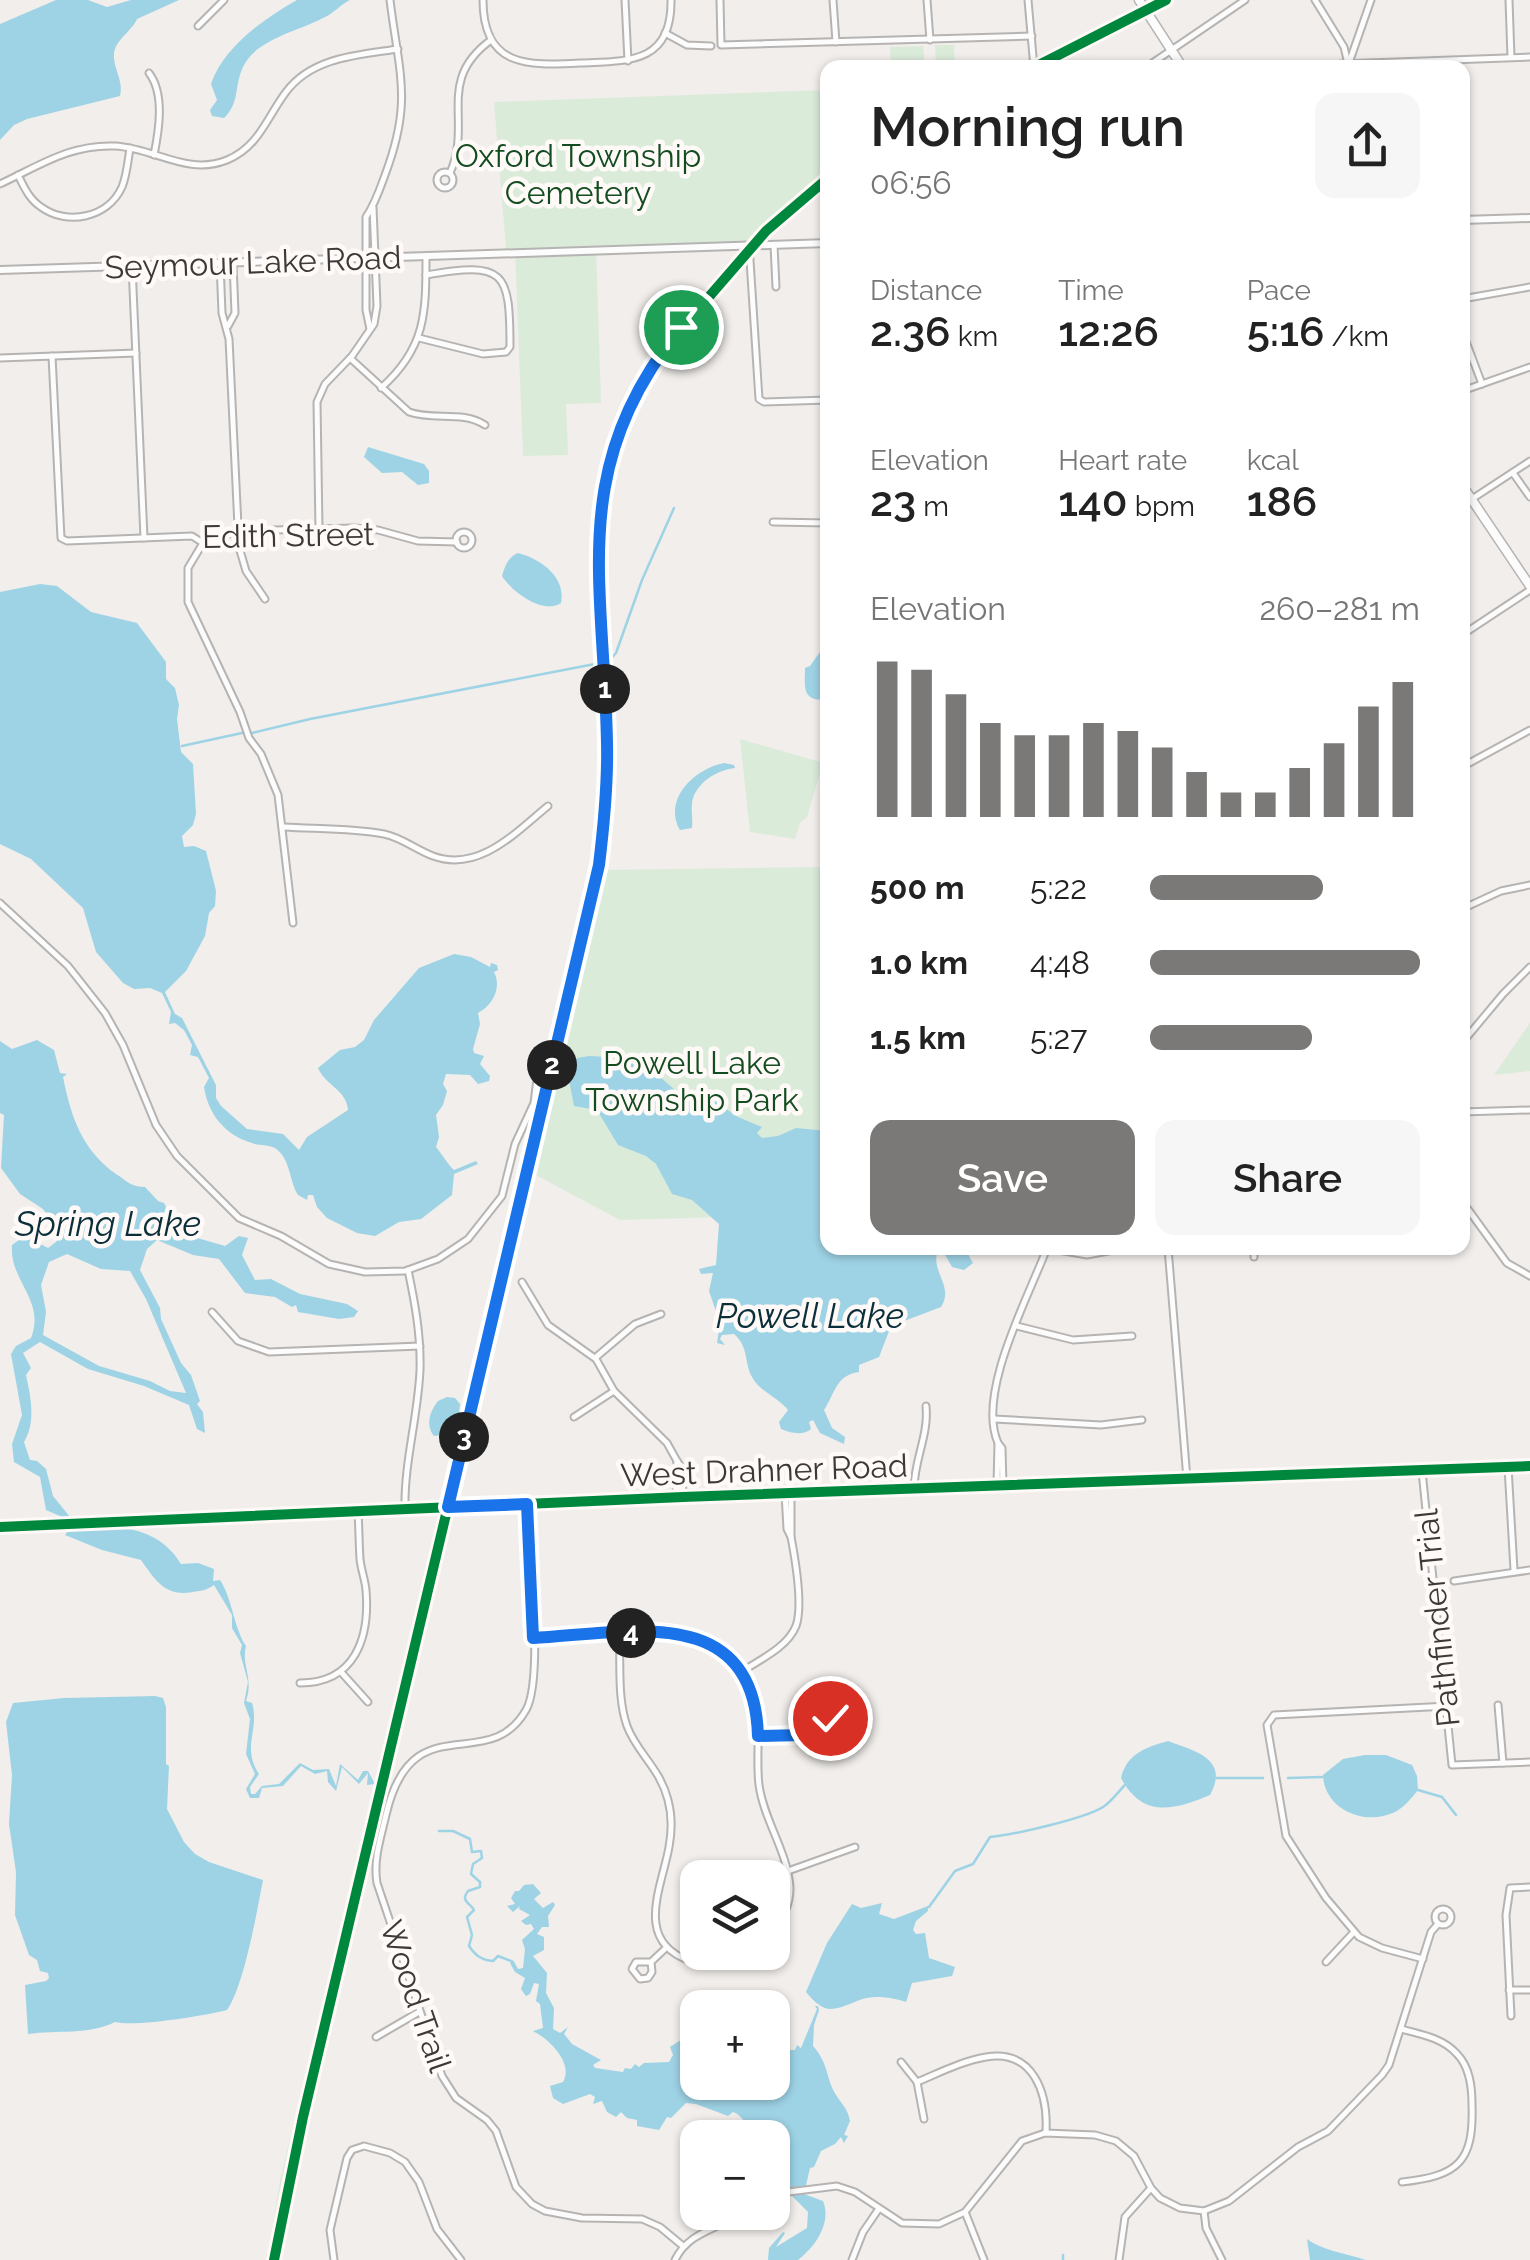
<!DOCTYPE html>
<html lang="en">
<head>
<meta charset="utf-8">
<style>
  body { margin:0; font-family:Raleway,sans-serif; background:#f6f6f6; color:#222; height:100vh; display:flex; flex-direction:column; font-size:38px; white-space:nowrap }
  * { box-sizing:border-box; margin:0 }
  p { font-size:32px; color:#767676 }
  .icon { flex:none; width:55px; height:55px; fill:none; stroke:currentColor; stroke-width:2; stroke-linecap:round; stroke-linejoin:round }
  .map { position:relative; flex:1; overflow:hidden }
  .details { position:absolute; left:820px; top:60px; width:650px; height:1195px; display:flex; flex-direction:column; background:#fff; border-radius:20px; box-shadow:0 2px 8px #0004 }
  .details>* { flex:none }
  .controls { position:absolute; left:680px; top:1860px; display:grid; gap:20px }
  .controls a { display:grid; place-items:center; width:110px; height:110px; border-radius:20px; background:#fff; box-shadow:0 2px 8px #0004; font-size:50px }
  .pin { position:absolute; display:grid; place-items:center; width:85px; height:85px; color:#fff; margin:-42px; border:5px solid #fff; border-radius:50%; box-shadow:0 2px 10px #0007 }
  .km { position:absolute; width:50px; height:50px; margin:-25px; border-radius:50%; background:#222; color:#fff; font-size:28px; line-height:50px; text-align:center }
  .round { display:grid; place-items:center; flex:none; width:105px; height:105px; border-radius:20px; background:#f6f6f6 }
  .head { display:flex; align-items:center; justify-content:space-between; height:170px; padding:0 50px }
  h1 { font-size:55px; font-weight:600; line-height:75px }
  .stats { display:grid; grid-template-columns:repeat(3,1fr); gap:15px; height:170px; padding:10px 50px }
  .stats div { display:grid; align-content:center }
  .stats b { font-size:42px; font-weight:600 }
  .stats small { font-size:28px; font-weight:400 }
  .stats p { font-size:28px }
  .chart { height:280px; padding:20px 50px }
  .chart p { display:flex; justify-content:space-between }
  .chart svg { width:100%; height:180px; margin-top:10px; stroke:#7b7977; stroke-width:6 }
  .action { display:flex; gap:20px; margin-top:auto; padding:20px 50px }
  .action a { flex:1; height:115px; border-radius:20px; background:#7b7977; color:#fff; font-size:40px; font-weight:600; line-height:115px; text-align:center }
  .action a+a { background:#f6f6f6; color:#222 }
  ul { padding:0 50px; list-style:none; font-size:32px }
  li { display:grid; grid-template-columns:160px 120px 1fr; align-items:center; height:75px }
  li i { height:25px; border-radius:12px; background:#7b7977 }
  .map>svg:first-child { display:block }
</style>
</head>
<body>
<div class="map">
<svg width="1530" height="2260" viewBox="0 0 1530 2260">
  <rect width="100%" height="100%" fill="#f1eeeb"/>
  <g fill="#dbebda">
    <path d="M1135,8L1141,18L1044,67L1020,68Z"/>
    <path d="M935,45H954L955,67H936Z"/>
    <path d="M923,46L925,67H891L890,47Z"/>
    <path d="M827,90V184L768,237L752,238L749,241L596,247L601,403L566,404L568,455L523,456L515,250L506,249L494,102Z"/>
    <path d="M740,252L741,267L701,313H706L696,324L694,320C660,361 629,406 615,458C600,513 604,570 606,626C611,707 617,789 603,870L827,867V1214L620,1220L532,1173L292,2179L278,2260H267L280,2181L590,871C598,820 602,770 599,719C595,621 577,517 615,424C642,357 692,304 740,252Z"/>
    <path d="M740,739L820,762L822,766L807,817L800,823L795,839L750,832Z"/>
    <path d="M1530,1023V1071L1494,1075Z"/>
  </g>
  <g fill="#9ed3e5" fill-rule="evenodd">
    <path d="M56,0H88L107,7L131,0H179L137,19C132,31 115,40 114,54C113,69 124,80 120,96L27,119L14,125L0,140V24Z"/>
    <path d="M297,0H350C340,5 333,14 323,18C299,31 256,39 243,67C234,86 240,103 224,118L212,116L210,110L217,100L211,84C223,47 265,18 297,0Z"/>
    <path d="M368,447L424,464L429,471V483L418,485L402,472L382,473L364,457Z"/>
    <path d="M518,553C541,559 566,577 561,603C543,615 512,592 502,576C505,566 508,557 518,553Z"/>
    <path d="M40,584L57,586L91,612L137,623L166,662V679L175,688L179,705L177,719L181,752L193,764L196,814L193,825L182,836L184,847L194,846L206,851L216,891L215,906L209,913L205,936L186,971L165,992L175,1014L182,1018L216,1085V1098L221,1106L247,1129L283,1134L299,1150L307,1137L348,1110C347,1090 325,1085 318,1068L340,1050L355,1047L364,1040L374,1020L419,968L454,954L471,957L490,967L491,963L497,965L498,970L494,972C502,987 493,1005 478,1013L480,1024L473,1049L474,1053L484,1056L480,1064L490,1076L489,1081L478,1084L470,1075L446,1074L443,1084L447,1091L443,1105L436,1115L439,1137L436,1147C441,1153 449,1166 454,1170L476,1161L478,1164L454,1174L452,1195L421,1219L399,1222L375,1236L357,1233L327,1218L317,1207L313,1195H308L307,1200L298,1195C289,1181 291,1159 275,1148C268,1144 260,1146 252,1143C225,1135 208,1114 204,1087L209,1078L198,1057L190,1055L192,1045L184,1030L175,1023L169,1024L171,1012L162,993L150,988L134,989L123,983L96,952L83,908L31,859L0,844V592Z"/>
    <path d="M827,642V699C801,703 805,685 805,668L810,666Z"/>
    <path d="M724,763L734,765L735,768C717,770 695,783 692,803C691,811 693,820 692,828L680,830C663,799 694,769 724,763Z"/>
    <path d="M37,1040L54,1050L60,1073L67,1074L63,1077C71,1117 82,1150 116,1174C127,1181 131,1187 145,1187L158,1201L164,1203L180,1233L225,1246L239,1236L248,1238L242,1255L255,1280L271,1279L300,1294L347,1304L358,1311L354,1317L339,1319L298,1312L296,1305L292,1307L275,1297L245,1293L219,1259L193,1255L157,1240L147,1249L140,1270L160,1308L161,1319L181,1363L191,1375L200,1401L197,1404L203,1412L205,1433L197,1429L189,1405L144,1386L88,1369L40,1342L23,1353L31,1368L26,1375C31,1398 36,1422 24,1442L30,1460L37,1461L46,1469L53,1496L70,1517V1531C113,1524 157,1524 181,1564L198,1563L214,1569L213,1581L220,1580C233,1600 233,1626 246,1646C241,1665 254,1678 246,1701L252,1703C260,1730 241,1747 259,1774L250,1787L251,1794H255L262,1786L279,1784L300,1763L313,1770L329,1769L336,1786L340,1764L358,1780L363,1771H368L375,1784L367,1785L368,1773L359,1784L342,1767L336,1791L328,1782L327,1771L315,1774L301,1766L283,1786L262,1788L259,1798H250L246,1789L255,1774L246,1754L250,1719L244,1703L248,1682L240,1653L242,1645L232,1628V1615L214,1585C205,1591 204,1590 193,1592C165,1597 156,1581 141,1560L102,1550L65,1535L68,1531L67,1519L46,1510L40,1477L14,1462L12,1444L22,1415L11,1354L16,1346L31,1338C46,1300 9,1281 12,1245L25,1236L48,1248L56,1242L61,1232L43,1209L20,1194L1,1168L4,1115L0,1113V1041L12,1049ZM67,1254L101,1269L130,1271L146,1299L186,1393L170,1391L150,1381L99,1366L43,1335L46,1312L41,1285L49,1262Z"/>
    <path d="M589,1056L609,1057L617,1066L631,1062L659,1076L675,1090L703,1093L738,1117L762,1127L757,1133L762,1138L778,1136L796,1128L827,1131L828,1248H969V1256L973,1263L964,1270L952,1267L943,1251L937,1253C932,1273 954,1287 941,1307L891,1326L879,1357L859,1365V1372C836,1375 835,1393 824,1410L832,1428L845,1437L844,1444L820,1433L813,1420L809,1422L811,1429C803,1436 790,1433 781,1429L779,1422L788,1410C778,1397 760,1392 752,1377C744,1362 749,1347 734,1334L722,1335L720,1339L725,1345L717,1343L720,1323L709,1291L713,1273L701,1274L699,1269L716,1265L719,1224L692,1200L672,1194L656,1164L646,1156L618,1145L597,1110L574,1106L567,1070L577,1058Z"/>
    <path d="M447,1397L455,1398L460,1404C459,1422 451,1435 434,1436C425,1425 430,1411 438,1401Z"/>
    <path d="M155,1696L163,1698L166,1707V1764L169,1766L167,1809L184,1842L195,1854L209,1862L263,1880C257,1911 244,1986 227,2010C204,2016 135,2027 115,2022C90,2035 56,2030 28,2034L25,1985L46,1981L49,1978L48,1973L40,1971L37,1960L29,1955L15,1915L16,1872L9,1824L12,1775L6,1722L13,1703L64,1698Z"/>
    <path d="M1168,1741C1195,1751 1230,1759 1210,1795C1174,1810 1143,1819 1121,1778C1127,1753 1147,1747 1168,1741Z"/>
    <path d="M1365,1755H1386L1412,1765L1417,1776L1418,1790C1411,1799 1404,1807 1395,1812C1364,1827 1324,1809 1323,1775L1343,1759Z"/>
    <path d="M533,1884L541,1893L534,1899L543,1908L553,1902L555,1905L548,1916L549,1927H542L537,1934L544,1937V1950L533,1956L547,1973L546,1993L554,2008L553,2029L560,2033L568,2027L564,2034L572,2044L601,2060L593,2065L595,2068L623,2072L625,2068L631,2069L635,2064L639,2067L644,2063L669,2062L673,2055L670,2047L687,2036L692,2040L697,2038L698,2082H772L773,2043L784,2050H795L797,2045L801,2048L817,2009L815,2006H818L819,2010L814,2025L813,2046C829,2064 826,2079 836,2095C841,2103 848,2109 850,2121L844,2135L848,2136L844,2143L841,2137L835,2144L821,2151L814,2167L810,2168L804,2194L823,2201C832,2223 815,2247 798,2260H768L769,2248L783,2232L785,2233L776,2247L807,2228L808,2212L783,2187H786L783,2183H790L778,2175L773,2180L772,2138L748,2137C749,2126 743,2116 733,2112L728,2116L696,2104L686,2103L671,2118L667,2117L659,2130L637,2126V2120L627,2118L621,2112L616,2117L607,2112L602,2101L593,2104L595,2097L590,2094L563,2104L553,2098L550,2086L563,2082C574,2063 549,2039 533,2031L543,2028L540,2004L536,2001L539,1984L534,1983L530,1994L526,1996L521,1989L525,1978L515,1972L510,1963L513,1960L518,1969L523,1968L525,1949L522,1940L534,1929L531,1924L526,1925L521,1921L530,1915L519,1909L520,1906L513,1912L507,1906L515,1904L511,1898L515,1891H519L524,1885Z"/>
    <path d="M882,1903L879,1914L894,1919L928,1906V1911L916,1921L913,1930L916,1934L925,1933L929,1958L955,1967L952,1976L912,1983L906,2002C892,1997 871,1994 857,2001C832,2011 825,2015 806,1992L827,1943L852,1904L861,1908Z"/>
    <path d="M1307,2239C1321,2250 1348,2254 1366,2260H1310Z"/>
  </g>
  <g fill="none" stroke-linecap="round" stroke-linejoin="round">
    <g stroke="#9ed3e5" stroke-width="2.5">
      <path d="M607,663L616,653L642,580L674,508"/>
      <path d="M252,733L310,719L600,663"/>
      <path d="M182,746L242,733"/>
      <path d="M1217,1778H1263"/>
      <path d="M1288,1778L1322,1777"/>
      <path d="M1418,1790L1442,1797L1456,1815"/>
      <path d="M439,1831H453L470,1839L472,1852L481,1851L482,1858L473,1864L471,1874L480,1882V1887L468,1891C460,1901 470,1903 474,1910L467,1917L472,1935L469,1946C475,1955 481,1960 493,1961L498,1956L511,1961"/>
      <path d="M929,1907L955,1871L973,1864L990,1837C1012,1835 1084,1819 1103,1807C1111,1802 1118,1792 1125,1785"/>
      <path d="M1063,2255V2260"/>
    </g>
    <g stroke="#b6b4b2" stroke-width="9">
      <g id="street">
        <path d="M483,0C483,67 527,66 580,63C628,61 672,64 671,0"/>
        <path d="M625,0L628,61"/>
        <path d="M720,0L721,45L1032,36"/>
        <path d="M833,0L836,42"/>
        <path d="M927,0L930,40"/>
        <path d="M1028,0L1034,68"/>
        <path d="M1315,0L1344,47L1349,68"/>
        <path d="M1509,0L1511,57"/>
        <path d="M198,26L224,0"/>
        <path d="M665,33L687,45L711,46"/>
        <path d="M1349,63L1371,0"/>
        <path d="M1145,68L1245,0"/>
        <path d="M1329,68L1341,64L1530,57"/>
        <path d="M149,73C165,94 159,130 154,155"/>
        <circle cx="445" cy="180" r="8"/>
        <path d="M450,173C473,121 435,81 491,40"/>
        <path d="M18,175C24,187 29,199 41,207C67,226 108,218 122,187C127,175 128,160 130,148"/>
        <path d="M0,184C39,166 70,144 115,146C155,148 187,176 227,160C259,147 267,117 286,92C312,57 358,55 398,49"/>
        <path d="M749,245L759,399L764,402L828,400"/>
        <path d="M774,245L776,287"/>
        <path d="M220,263L222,313L229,339L239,547L246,571L265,599"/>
        <path d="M132,266L144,538"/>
        <path d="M1462,299L1530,287"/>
        <path d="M228,326L235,313L233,263"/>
        <path d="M370,329L366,310V217C375,204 380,189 385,175C413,101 399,74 390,0"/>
        <path d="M1462,331L1482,384"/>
        <path d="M419,338L483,354L506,352L510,347C510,271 505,261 426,275"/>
        <path d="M52,356L61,538L67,541L192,536L203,543"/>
        <path d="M0,358L136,353"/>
        <path d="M350,358L409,412C434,421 462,410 485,425"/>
        <path d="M381,388C426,348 426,313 426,256"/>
        <path d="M1462,391L1530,367"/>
        <path d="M1513,473L1530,497"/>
        <path d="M1472,499L1530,461"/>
        <path d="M773,522L828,523"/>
        <path d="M319,529L317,402L325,384L352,356L374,324L377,306L373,207"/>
        <circle cx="464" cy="540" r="8"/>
        <path d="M203,543L188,568V602L240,712L249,738L261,754L278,795L293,923"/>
        <path d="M203,543L238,531L354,528L378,530L418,541L457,542"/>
        <path d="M1462,635L1530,590"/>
        <path d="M1462,767L1530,730"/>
        <path d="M284,827C316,829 352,828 384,834C403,838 416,850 433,856C479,873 516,832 548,806"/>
        <path d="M0,903L68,966L105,1013L123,1045L156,1125L177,1156L239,1218L281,1236L329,1264L365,1272L405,1271L438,1259L468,1239L502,1196L515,1144L534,1103L537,1079"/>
        <path d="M1462,909L1501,891L1530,885"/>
        <path d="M1462,1043L1503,994L1530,967"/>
        <path d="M1462,1112L1530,1110"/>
        <path d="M1462,1201L1507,1263L1530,1276"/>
        <path d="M1168,1248L1187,1479"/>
        <path d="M1254,1248V1257"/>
        <path d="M522,1282L548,1325L596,1359L614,1391L667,1443L677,1461"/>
        <path d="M212,1312L238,1341L269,1352L420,1346"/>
        <path d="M1017,1326L1073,1340L1132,1336"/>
        <path d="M595,1358L635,1324L661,1314"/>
        <path d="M574,1417L614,1391"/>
        <path d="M994,1419L1101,1425L1142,1420"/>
        <path d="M998,1443C976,1393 1029,1296 1047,1248L1087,1255L1124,1248"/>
        <path d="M1508,1467L1514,1570"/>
        <path d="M1422,1471L1452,1765L1530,1762"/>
        <path d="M997,1485L998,1443L1002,1448L1003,1486"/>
        <path d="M914,1489C914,1460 929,1435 926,1406"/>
        <path d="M785,1493L787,1529L791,1537V1493"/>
        <path d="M676,1498L677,1461L682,1468L683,1497"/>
        <path d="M527,1504C529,1547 544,1679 526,1710C488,1777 412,1702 386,1815C381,1837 373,1860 377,1883L442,2076L456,2098L487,2120L496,2131L516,2187L532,2204L545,2211L582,2218L642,2219L660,2227L683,2246"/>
        <path d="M405,1509C404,1462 418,1417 420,1370C421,1336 415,1303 408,1270"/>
        <path d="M1454,1581L1530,1570"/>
        <path d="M619,1633C621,1663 617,1698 627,1726C637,1753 660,1768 668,1800C672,1815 672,1831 669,1847C662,1887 633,1941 690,1961C709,1967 725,1964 741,1952"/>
        <path d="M533,1638C580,1635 668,1621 708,1643C725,1652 741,1669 749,1687C764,1717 755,1753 759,1785C764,1821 788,1852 790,1888C790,1904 784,1918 772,1929"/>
        <path d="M341,1672L368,1702"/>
        <path d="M741,1672C759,1660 787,1648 796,1626C803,1606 795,1558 791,1537"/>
        <path d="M300,1683C355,1683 370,1638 366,1590C365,1579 361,1570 360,1559C359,1544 359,1528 358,1512"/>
        <path d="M1498,1705L1503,1763"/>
        <circle cx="824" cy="1725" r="9"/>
        <path d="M758,1736L803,1735L816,1730"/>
        <path d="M788,1871L855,1847"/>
        <circle cx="1443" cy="1917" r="8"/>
        <path d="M1423,1959L1382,1948L1359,1937L1326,1898L1286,1836L1267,1725L1274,1715L1448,1706"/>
        <path d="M651,1962L652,1972L648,1978L640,1979L632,1969L636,1962H651L667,1947"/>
        <path d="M1326,1962L1353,1933"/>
        <path d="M1509,1990H1530"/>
        <path d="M1511,2016L1506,1915L1510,1888L1530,1887"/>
        <path d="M1401,2029C1420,2034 1443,2038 1457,2054C1470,2067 1472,2087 1472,2105C1474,2162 1458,2176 1402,2182"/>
        <path d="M376,2037L419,2012"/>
        <path d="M901,2062L917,2082L924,2119"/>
        <path d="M917,2082C939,2073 962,2061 986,2057C1034,2049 1048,2094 1046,2132"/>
        <path d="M772,2194L837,2186L855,2192L902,2223L939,2224L965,2212L1022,2141L1045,2133L1095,2135L1116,2141L1134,2156L1151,2188L1160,2198L1180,2208L1204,2211L1229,2201L1298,2147L1328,2131L1382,2075L1389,2065L1431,1932L1438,1924"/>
        <path d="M1204,2211L1206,2228L1222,2260"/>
        <path d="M965,2212L984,2260"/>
        <path d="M334,2260L330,2230L347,2158L352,2150L364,2146L390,2153L405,2162L419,2182L437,2229L461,2260"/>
        <path d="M675,2260C689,2231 718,2230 743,2212"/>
        <path d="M852,2260L863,2232L878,2210"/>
        <path d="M1119,2260L1125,2217L1151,2188"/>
      </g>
    </g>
    <g stroke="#b6b4b2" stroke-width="10">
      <g id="secondary">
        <path d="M1462,220L1530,218"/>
        <path d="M0,270L828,243"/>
        <path d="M0,1527L683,1497L1530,1466"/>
      </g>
    </g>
    <g stroke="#b6b4b2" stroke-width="11">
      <g id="primary">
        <path d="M1139,0L1183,68"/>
        <path d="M1462,485L1530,586"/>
      </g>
    </g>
    <use href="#street" stroke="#fdfcfc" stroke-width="5"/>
    <use href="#secondary" stroke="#fdfcfc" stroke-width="6"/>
    <use href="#primary" stroke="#fdfcfc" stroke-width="8"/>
    <g stroke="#fffaf7" stroke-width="16">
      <g id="cycleway">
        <path d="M1033,68L1166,0"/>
        <path d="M0,1527L683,1497L1530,1466"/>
        <path d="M274,2260L303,2117L596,882L606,800L607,742L598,548L601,506L613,450L626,415L662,351L766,231L828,178"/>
      </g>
    </g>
    <use href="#cycleway" stroke="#00873e" stroke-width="10"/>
  </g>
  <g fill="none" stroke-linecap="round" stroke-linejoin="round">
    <g stroke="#fff" stroke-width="20">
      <path id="route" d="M681,327C567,469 604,578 607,743C608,784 604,824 599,865L448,1507L527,1504L533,1638C626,1633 754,1601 758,1736L802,1735L816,1730L814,1724L818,1717L830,1718"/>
    </g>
    <use href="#route" stroke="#1a73e8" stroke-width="12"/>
  </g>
  <g text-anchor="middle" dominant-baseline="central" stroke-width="9" stroke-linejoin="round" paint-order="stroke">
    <g font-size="32" fill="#144c21" stroke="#fffaf7">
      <text x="578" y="155">Oxford Township<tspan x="578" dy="37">Cemetery</tspan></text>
      <text x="692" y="1062">Powell Lake<tspan x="692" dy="37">Township Park</tspan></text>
    </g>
    <g font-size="32" fill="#3c3a39" stroke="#fffaf7">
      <text transform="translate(253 262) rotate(-2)">Seymour Lake Road</text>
      <text transform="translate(288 535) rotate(-1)">Edith Street</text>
      <text transform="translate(764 1470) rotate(-2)">West Drahner Road</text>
      <text transform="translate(1437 1618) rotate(-96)">Pathfinder Trial</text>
      <text transform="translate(416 1996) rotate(71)">Wood Trail</text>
    </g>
    <g font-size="35" font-style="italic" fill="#0a2f3b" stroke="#fffaf7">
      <text x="108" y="1223">Spring Lake</text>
      <text x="810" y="1315">Powell Lake</text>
    </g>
  </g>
</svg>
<div class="controls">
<a><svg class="icon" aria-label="layers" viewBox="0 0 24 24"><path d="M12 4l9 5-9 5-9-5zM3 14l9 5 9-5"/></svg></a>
<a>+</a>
<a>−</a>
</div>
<div class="pin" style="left:681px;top:327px;background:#1e9e55"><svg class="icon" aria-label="arrive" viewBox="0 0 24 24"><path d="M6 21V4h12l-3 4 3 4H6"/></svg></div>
<div class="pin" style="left:830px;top:1718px;background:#d93025"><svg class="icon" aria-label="check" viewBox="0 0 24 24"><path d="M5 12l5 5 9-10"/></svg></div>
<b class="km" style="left:605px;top:689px">1</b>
<b class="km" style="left:552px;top:1065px">2</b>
<b class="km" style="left:464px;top:1437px">3</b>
<b class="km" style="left:631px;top:1633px">4</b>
<section class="details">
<div class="head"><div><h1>Morning run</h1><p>06:56</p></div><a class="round"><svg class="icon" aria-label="share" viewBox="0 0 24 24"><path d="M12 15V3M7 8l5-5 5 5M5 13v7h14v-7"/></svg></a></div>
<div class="stats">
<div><p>Distance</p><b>2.36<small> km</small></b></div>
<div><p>Time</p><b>12:26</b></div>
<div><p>Pace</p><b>5:16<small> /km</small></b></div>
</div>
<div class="stats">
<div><p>Elevation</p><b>23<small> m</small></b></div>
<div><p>Heart rate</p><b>140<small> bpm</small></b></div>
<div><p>kcal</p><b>186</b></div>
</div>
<div class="chart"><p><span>Elevation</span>260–281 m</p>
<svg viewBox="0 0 160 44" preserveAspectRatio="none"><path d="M5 44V6M15 44V8M25 44V14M35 44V21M45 44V24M55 44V24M65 44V21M75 44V23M85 44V27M95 44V33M105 44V38M115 44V38M125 44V32M135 44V26M145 44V17M155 44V11"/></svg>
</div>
<ul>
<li><b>500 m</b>5:22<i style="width:64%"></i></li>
<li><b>1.0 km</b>4:48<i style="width:100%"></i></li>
<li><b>1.5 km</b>5:27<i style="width:60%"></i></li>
</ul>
<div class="action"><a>Save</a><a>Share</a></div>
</section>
</div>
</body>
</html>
